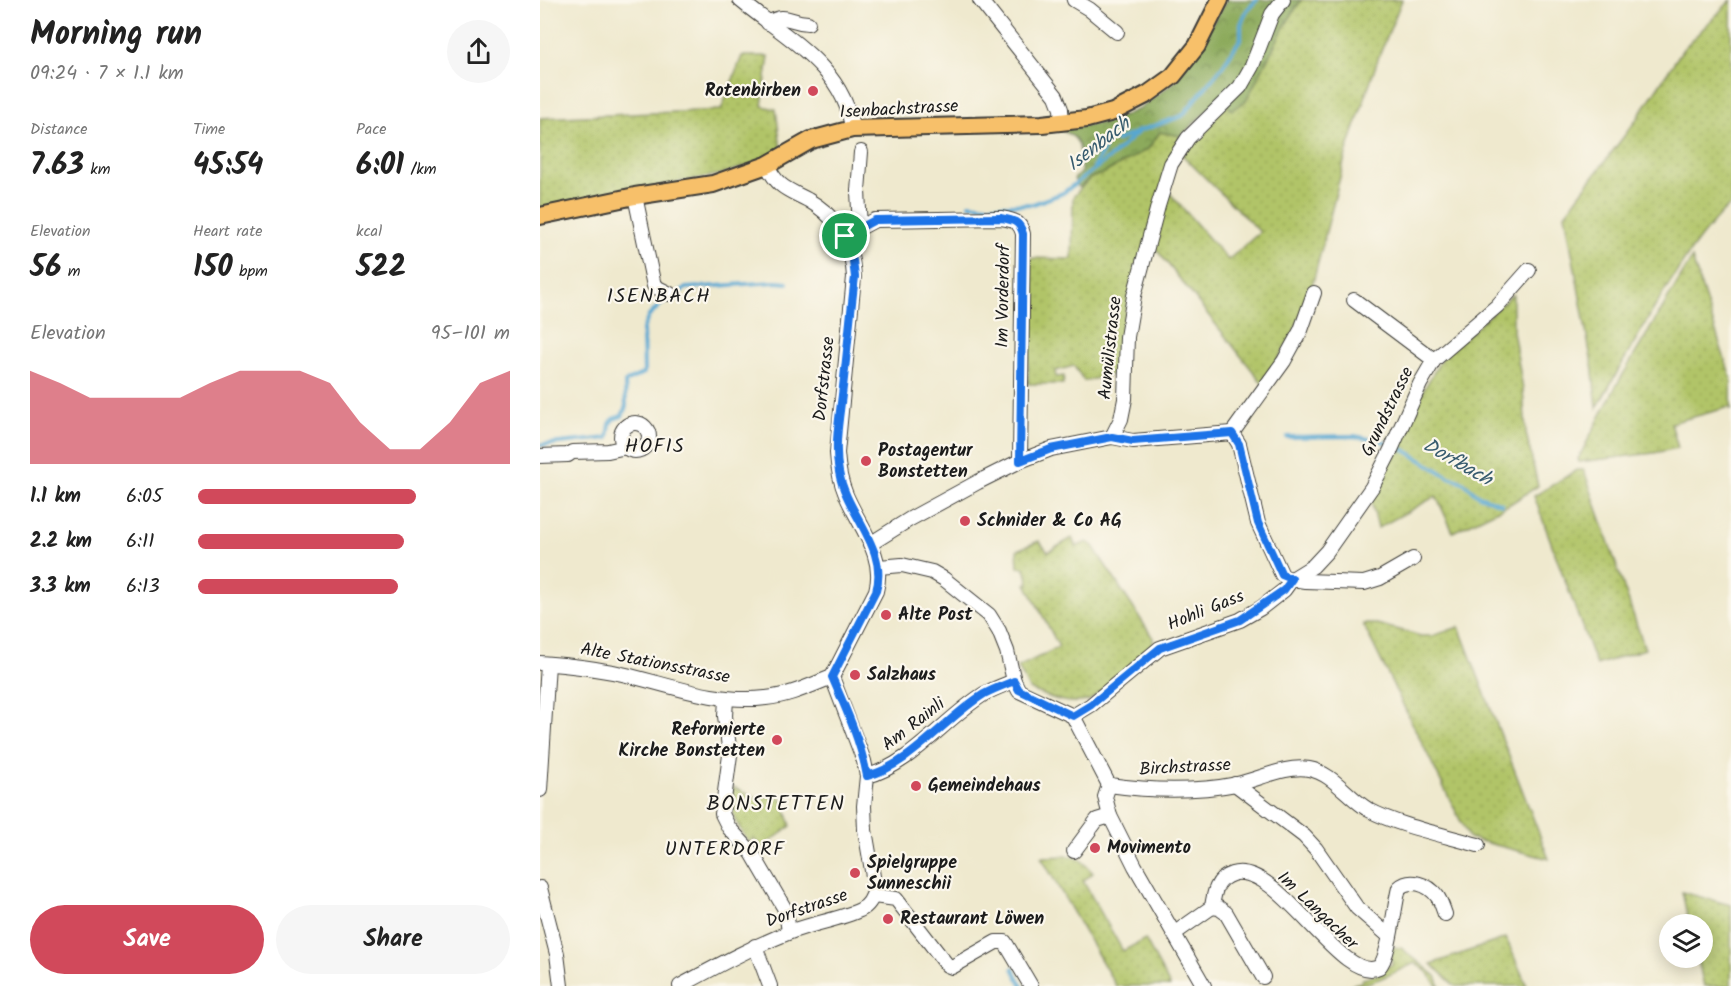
<!DOCTYPE html>
<html lang="en">
<head>
<meta charset="utf-8">
<style>
  body { margin:0; font-family:Kalam,sans-serif; background:#f6f6f6; color:#222; height:100vh; display:flex; flex-direction:column; font-size:22px; white-space:nowrap }
  * { box-sizing:border-box; margin:0 }
  p { font-size:20px; color:#767676 }
  .icon { flex:none; width:33px; height:33px; fill:none; stroke:currentColor; stroke-width:2; stroke-linecap:round; stroke-linejoin:round }
  .map { position:relative; flex:1; overflow:hidden }
  .sheet { display:flex; flex-direction:column; background:#fff; width:540px }
  .sheet>* { flex:none }
  .tools { position:absolute; left:1119px; top:914px; display:grid; gap:12px }
  .tools a { display:grid; place-items:center; width:54px; height:54px; border-radius:50%; background:#fff; box-shadow:0 3px 15px #0003; font-size:30px }
  .pin { position:absolute; display:grid; place-items:center; width:51px; height:51px; color:#fff; margin:-26px; border:3px solid #fff; border-radius:50%; box-shadow:0 2px 6px #0007 }
  .round { display:grid; place-items:center; flex:none; width:63px; height:63px; border-radius:32px; background:#f6f6f6 }
  .head { display:flex; align-items:center; justify-content:space-between; height:102px; padding:0 30px }
  h1 { font-size:33px; font-weight:700; line-height:45px }
  .metrics { display:grid; grid-template-columns:repeat(3,1fr); gap:9px; height:102px; padding:6px 30px }
  .metrics div { display:grid; align-content:center }
  .metrics b { font-size:30px; font-weight:700 }
  .metrics small { font-size:16px; font-weight:400 }
  .metrics p { font-size:16px }
  .chart { height:168px; padding:12px 30px }
  .chart p { display:flex; justify-content:space-between }
  .chart svg { width:100%; height:108px; margin-top:6px; fill:#d1495b; opacity:.7 }
  .button { display:flex; gap:12px; margin-top:auto; padding:12px 30px }
  .button a { flex:1; height:69px; border-radius:36px; background:#d1495b; color:#fff; font-size:24px; font-weight:700; line-height:69px; text-align:center }
  .button a+a { background:#f6f6f6; color:#222 }
  ul { padding:0 30px; list-style:none; font-size:20px }
  li { display:grid; grid-template-columns:96px 72px 1fr; align-items:center; height:45px }
  li i { height:15px; border-radius:8px; background:#d1495b }
  main { display:flex; flex:1; min-height:0 }
  .map>svg:first-child { display:block }
</style>
</head>
<body>
<main>
<section class="sheet">
<div class="head"><div><h1>Morning run</h1><p>09:24 · 7 × 1.1 km</p></div><a class="round"><svg class="icon" aria-label="share" viewBox="0 0 24 24"><path d="M12 15V3M7 8l5-5 5 5M5 13v7h14v-7"/></svg></a></div>
<div class="metrics">
<div><p>Distance</p><b>7.63<small> km</small></b></div>
<div><p>Time</p><b>45:54</b></div>
<div><p>Pace</p><b>6:01<small> /km</small></b></div>
</div>
<div class="metrics">
<div><p>Elevation</p><b>56<small> m</small></b></div>
<div><p>Heart rate</p><b>150<small> bpm</small></b></div>
<div><p>kcal</p><b>522</b></div>
</div>
<div class="chart"><p><span>Elevation</span>95–101 m</p>
<svg viewBox="0 0 160 44" preserveAspectRatio="none"><path d="M0 44V6L10 11L20 17L30 17L40 17L50 17L60 11L70 6L80 6L90 6L100 11L110 27L120 38L130 38L140 27L150 11L160 6V44z"/></svg>
</div>
<ul>
<li><b>1.1 km</b>6:05<i style="width:70%"></i></li>
<li><b>2.2 km</b>6:11<i style="width:66%"></i></li>
<li><b>3.3 km</b>6:13<i style="width:64%"></i></li>
</ul>
<div class="button"><a>Save</a><a>Share</a></div>
</section>
<div class="map">
<svg width="1191" height="986" viewBox="0 0 1191 986">
  <defs>
    <pattern id="grass-dots" width="8" height="8" patternUnits="userSpaceOnUse" patternTransform="scale(1.5)"><rect width="8" height="8" fill="#b1c467"/><path d="M2 2h.1M6 6h.1" fill="none" stroke="#98a859" stroke-width="1.8" stroke-linecap="round"/></pattern>
    <pattern id="forest-crowns" width="20" height="18" patternUnits="userSpaceOnUse" patternTransform="scale(1.5)"><rect width="20" height="18" fill="#8caa5c"/><path d="M2 6a3 3 0 1 1 6 0M12 15a3 3 0 1 1 6 0" fill="none" stroke="#728a4b"/></pattern>
  </defs>
  <rect width="100%" height="100%" fill="#fbf7ec"/>
  <filter id="ink" filterUnits="userSpaceOnUse"><feTurbulence type="fractalNoise" baseFrequency=".0167" numOctaves="2"/><feDisplacementMap in="SourceGraphic" scale="12" xChannelSelector="R" yChannelSelector="G"/><feConvolveMatrix kernelMatrix="1 2 1 2 8 2 1 2 1" color-interpolation-filters="sRGB"/></filter>
  <filter id="wash" filterUnits="userSpaceOnUse"><feTurbulence type="fractalNoise" baseFrequency=".008" numOctaves="4" result="noise"/><feDisplacementMap in="SourceGraphic" scale="24" xChannelSelector="R" yChannelSelector="G"/><feGaussianBlur stdDeviation="1.35" result="paint"/><feColorMatrix in="noise" values="0 0 0 0 0 0 0 0 0 0 0 0 0 0 0 0 0 1.4 0 .05"/><feComposite in="paint" operator="in"/></filter>
  <g filter="url(#wash)">
    <rect width="100%" height="100%" fill="#efe9ce"/>
    <g fill="url(#grass-dots)" stroke="#667042" stroke-width="1.5">
      <path d="M761,0H862L838,59L806,154L771,290L753,334L723,384L612,244L627,190L688,260L720,232L642,155L744,27Z"/>
      <path d="M1191,0V204C1161,232 1140,266 1119,300C1098,336 1077,372 1057,408L1052,364L1025,214L1094,123L1143,49Z"/>
      <path d="M202,56H229L222,106L236,109L241,149L215,163L182,174L0,208V118L181,110Z"/>
      <path d="M620,132L641,136L636,148L585,314L579,370L568,376L544,381L534,366L515,371L516,377L524,376L523,384H488L489,258L532,259L533,197L550,178L564,173L608,149Z"/>
      <path d="M1152,258L1191,378V411L1190,407L1131,423L1138,448L1114,453L1039,462L1038,459L1076,386Z"/>
      <path d="M973,294V331L983,389L986,433L998,486L970,504L913,532L896,496L838,528L830,497L869,415L902,358Z"/>
      <path d="M1037,470H1044L1105,649L1056,665L994,496Z"/>
      <path d="M532,538L536,547L547,542L553,546L613,638V645L610,651L550,700C529,707 508,697 489,689L478,667L519,647L486,584L489,583L485,568L478,567L477,550L499,541L508,552Z"/>
      <path d="M823,624H837L881,636H892L919,627L1009,859L929,838Z"/>
      <path d="M193,787L219,799L235,794L242,799L251,826L221,848L214,839L209,842C195,822 188,813 193,787Z"/>
      <path d="M532,856L540,859L553,873L543,881L583,951L605,939L630,986H576L501,857Z"/>
      <path d="M1142,892L1191,905V986H1164L1157,957H1162V924H1149Z"/>
      <path d="M966,938L987,986H915L891,964Z"/>
      <path d="M853,947L861,948L896,976L900,986H897L887,972L875,963C855,972 830,986 807,986L821,982L822,979L836,975L847,966L852,965L851,951Z"/>
    </g>
    <path fill="url(#forest-crowns)" stroke="#54633c" stroke-width="1.5" d="M687,0H761L744,27L706,101L692,110L679,98L641,136L620,132L608,149L564,173L550,178L539,188L534,179L541,172C539,149 544,138 520,130L571,121L599,109L637,80Z"/>
    <g fill="none" stroke-linecap="round" stroke-linejoin="round">
      <g stroke="#57a7d2" stroke-width="4">
        <path d="M576,141L599,131"/>
        <path d="M554,167L564,149"/>
        <path d="M429,204L447,206L493,204L523,193L573,155L599,131L642,116L682,67L701,38V24L707,10L717,0"/>
        <path d="M747,437L814,436L850,443"/>
        <path d="M0,445L68,438L70,424L73,419L82,416L86,406L85,382L104,373L103,329L109,316L120,305L146,288L236,282L247,283"/>
        <path d="M858,446L909,477L923,482L939,496L962,504"/>
        <path d="M473,968L482,986"/>
      </g>
    </g>
  </g>
  <g filter="url(#ink)">
    <g fill="none" stroke-linecap="round" stroke-linejoin="round">
      <g stroke="#3c3b37" stroke-width="16">
        <g id="minor">
          <path d="M200,0C243,36 305,67 312,129"/>
          <path d="M440,0L516,96L521,109L522,122"/>
          <path d="M534,0L549,9L577,32"/>
          <path d="M228,23C247,12 248,22 268,23"/>
          <path d="M95,196L114,286L130,294"/>
          <path d="M320,228L318,191L321,152"/>
          <path d="M305,236L335,220L461,218C473,220 480,221 483,234L480,461"/>
          <path d="M814,300L894,360"/>
          <circle cx="95" cy="437" r="14"/>
          <path d="M692,433L744,361L761,330L774,293"/>
          <path d="M572,437L581,419L585,399L587,337L594,296L618,206L631,164L648,138L700,87L712,66L732,14L743,0"/>
          <path d="M0,456L28,455L32,452L68,451L86,447"/>
          <path d="M330,544L370,519L438,482L480,461L511,449L572,437L593,441L692,433L699,444L718,523L742,575L747,578L765,581L824,583L840,578L873,559"/>
          <path d="M339,567L362,565L392,572L404,579L449,615L459,631L467,651L474,681L479,691L533,716L569,785"/>
          <path d="M0,663C27,665 55,668 82,674C130,685 176,704 226,698C249,696 271,685 292,677"/>
          <path d="M186,699L185,716L190,755L182,814L189,828L212,853L246,911L249,932"/>
          <path d="M533,716L551,705L620,648L700,620L721,608L744,590L752,579L773,566L787,551L832,487L850,452L880,384L894,360L957,306L989,270"/>
          <path d="M327,776C371,765 405,718 444,694C453,689 464,685 474,681"/>
          <path d="M695,784L764,836L776,849L817,908L849,936"/>
          <path d="M569,785C611,791 656,792 697,784C720,779 746,765 769,769C793,773 808,798 829,810C859,826 904,835 938,845"/>
          <path d="M569,785L565,797L570,816L595,866L664,986"/>
          <path d="M0,790L8,664"/>
          <path d="M534,851L557,820L570,816"/>
          <path d="M0,888L17,954L21,986"/>
          <path d="M334,896L356,899L407,965L412,967L456,942H465L491,986"/>
          <path d="M672,907L679,908L686,913L723,977"/>
          <path d="M635,933L672,907C674,893 676,879 692,874C738,859 801,986 839,967C850,956 854,906 859,888C870,878 888,884 897,896C901,901 903,909 905,914"/>
          <path d="M215,946L230,986"/>
          <path d="M140,986C177,966 213,946 253,931C274,923 301,919 320,910C329,906 333,898 335,888L325,830L324,806L327,776L324,761L292,677L336,591C346,556 319,526 306,495C300,481 298,468 297,453L314,277C312,244 298,217 268,200C247,189 238,188 227,165"/>
        </g>
      </g>
      <g stroke="#3c3b37" stroke-width="20">
        <path id="major" d="M0,216L95,196L173,184L227,165L271,140L312,129L502,124L547,119L573,112L608,94L633,76L657,46L680,0"/>
      </g>
      <use href="#minor" stroke="#fff" stroke-width="14"/>
      <use href="#major" stroke="#f7c06b" stroke-width="16"/>
    </g>
  </g>
  <g fill="none" stroke-linecap="round" stroke-linejoin="round" filter="url(#ink)">
    <g stroke="#fff" stroke-width="12">
      <path id="route" d="M461,218C473,220 480,221 483,234L480,461L511,449L572,437L593,441L692,433L699,444L718,523L742,575L752,579L744,590L700,620L620,648L551,705L533,716L479,690L474,681C464,685 453,689 444,694C405,718 371,765 327,776C321,742 306,709 292,677L336,591C349,549 306,513 299,472C294,447 299,420 302,395C307,356 310,316 315,277L313,261L305,236L335,220Z"/>
    </g>
    <use href="#route" stroke="#1a73e8" stroke-width="8"/>
  </g>
  <g fill="#d1495b" stroke="#fbf7ec" stroke-width="2">
    <circle cx="273" cy="91" r="6"/>
    <circle cx="326" cy="461" r="6"/>
    <circle cx="425" cy="521" r="6"/>
    <circle cx="346" cy="615" r="6"/>
    <circle cx="315" cy="675" r="6"/>
    <circle cx="237" cy="740" r="6"/>
    <circle cx="376" cy="786" r="6"/>
    <circle cx="555" cy="848" r="6"/>
    <circle cx="315" cy="873" r="6"/>
    <circle cx="348" cy="919" r="6"/>
  </g>
  <g text-anchor="middle" dominant-baseline="central" stroke-width="4.5" stroke-linejoin="round" paint-order="stroke">
    <g font-size="18" font-weight="bold" fill="#1c1c1c" stroke="#fbf7ec" text-anchor="start">
      <text x="261" y="91" text-anchor="end">Rotenbirben</text>
      <text x="338" y="451">Postagentur<tspan x="338" dy="21">Bonstetten</tspan></text>
      <text x="437" y="521">Schnider &amp; Co AG</text>
      <text x="358" y="615">Alte Post</text>
      <text x="327" y="675">Salzhaus</text>
      <text x="225" y="730" text-anchor="end">Reformierte<tspan x="225" dy="21">Kirche Bonstetten</tspan></text>
      <text x="388" y="786">Gemeindehaus</text>
      <text x="567" y="848">Movimento</text>
      <text x="327" y="863">Spielgruppe<tspan x="327" dy="21">Sunneschii</tspan></text>
      <text x="360" y="919">Restaurant Löwen</text>
    </g>
    <g font-size="18" fill="#1c1c1c" stroke="#fbf7ec">
      <text transform="translate(359 110) rotate(-3)">Isenbachstrasse</text>
      <text transform="translate(464 296) rotate(-89)">Im Vorderdorf</text>
      <text transform="translate(571 348) rotate(-84)">Aumülistrasse</text>
      <text transform="translate(285 379) rotate(-84)">Dorfstrasse</text>
      <text transform="translate(848 412) rotate(-64)">Grundstrasse</text>
      <text transform="translate(666 611) rotate(-22)">Hohli Gass</text>
      <text transform="translate(115 664) rotate(11)">Alte Stationsstrasse</text>
      <text transform="translate(374 725) rotate(-38)">Am Rainli</text>
      <text transform="translate(645 768) rotate(-3)">Birchstrasse</text>
      <text transform="translate(267 909) rotate(-19)">Dorfstrasse</text>
      <text transform="translate(777 911) rotate(44)">Im Langacher</text>
    </g>
    <g font-size="20" font-style="italic" fill="#375b6e" stroke="#fbf7ec">
      <text transform="translate(559 145) rotate(-38)">Isenbach</text>
      <text transform="translate(917 463) rotate(30)">Dorfbach</text>
    </g>
    <g font-size="20" letter-spacing="1.5" fill="#1c1c1c" stroke="#fbf7ec">
      <text x="119" y="297">ISENBACH</text>
      <text x="115" y="447">HOFIS</text>
      <text x="185" y="850">UNTERDORF</text>
    </g>
    <g font-size="21" letter-spacing="1.5" fill="#1c1c1c" stroke="#fbf7ec">
      <text x="236" y="804">BONSTETTEN</text>
    </g>
  </g>
</svg>
<div class="tools">
<a><svg class="icon" aria-label="layers" viewBox="0 0 24 24"><path d="M12 4l9 5-9 5-9-5zM3 14l9 5 9-5"/></svg></a>
</div>
<div class="pin" style="left:305px;top:236px;background:#1e9e55"><svg class="icon" aria-label="arrive" viewBox="0 0 24 24"><path d="M6 21V4h12l-3 4 3 4H6"/></svg></div>
</div>
</main>
</body>
</html>
